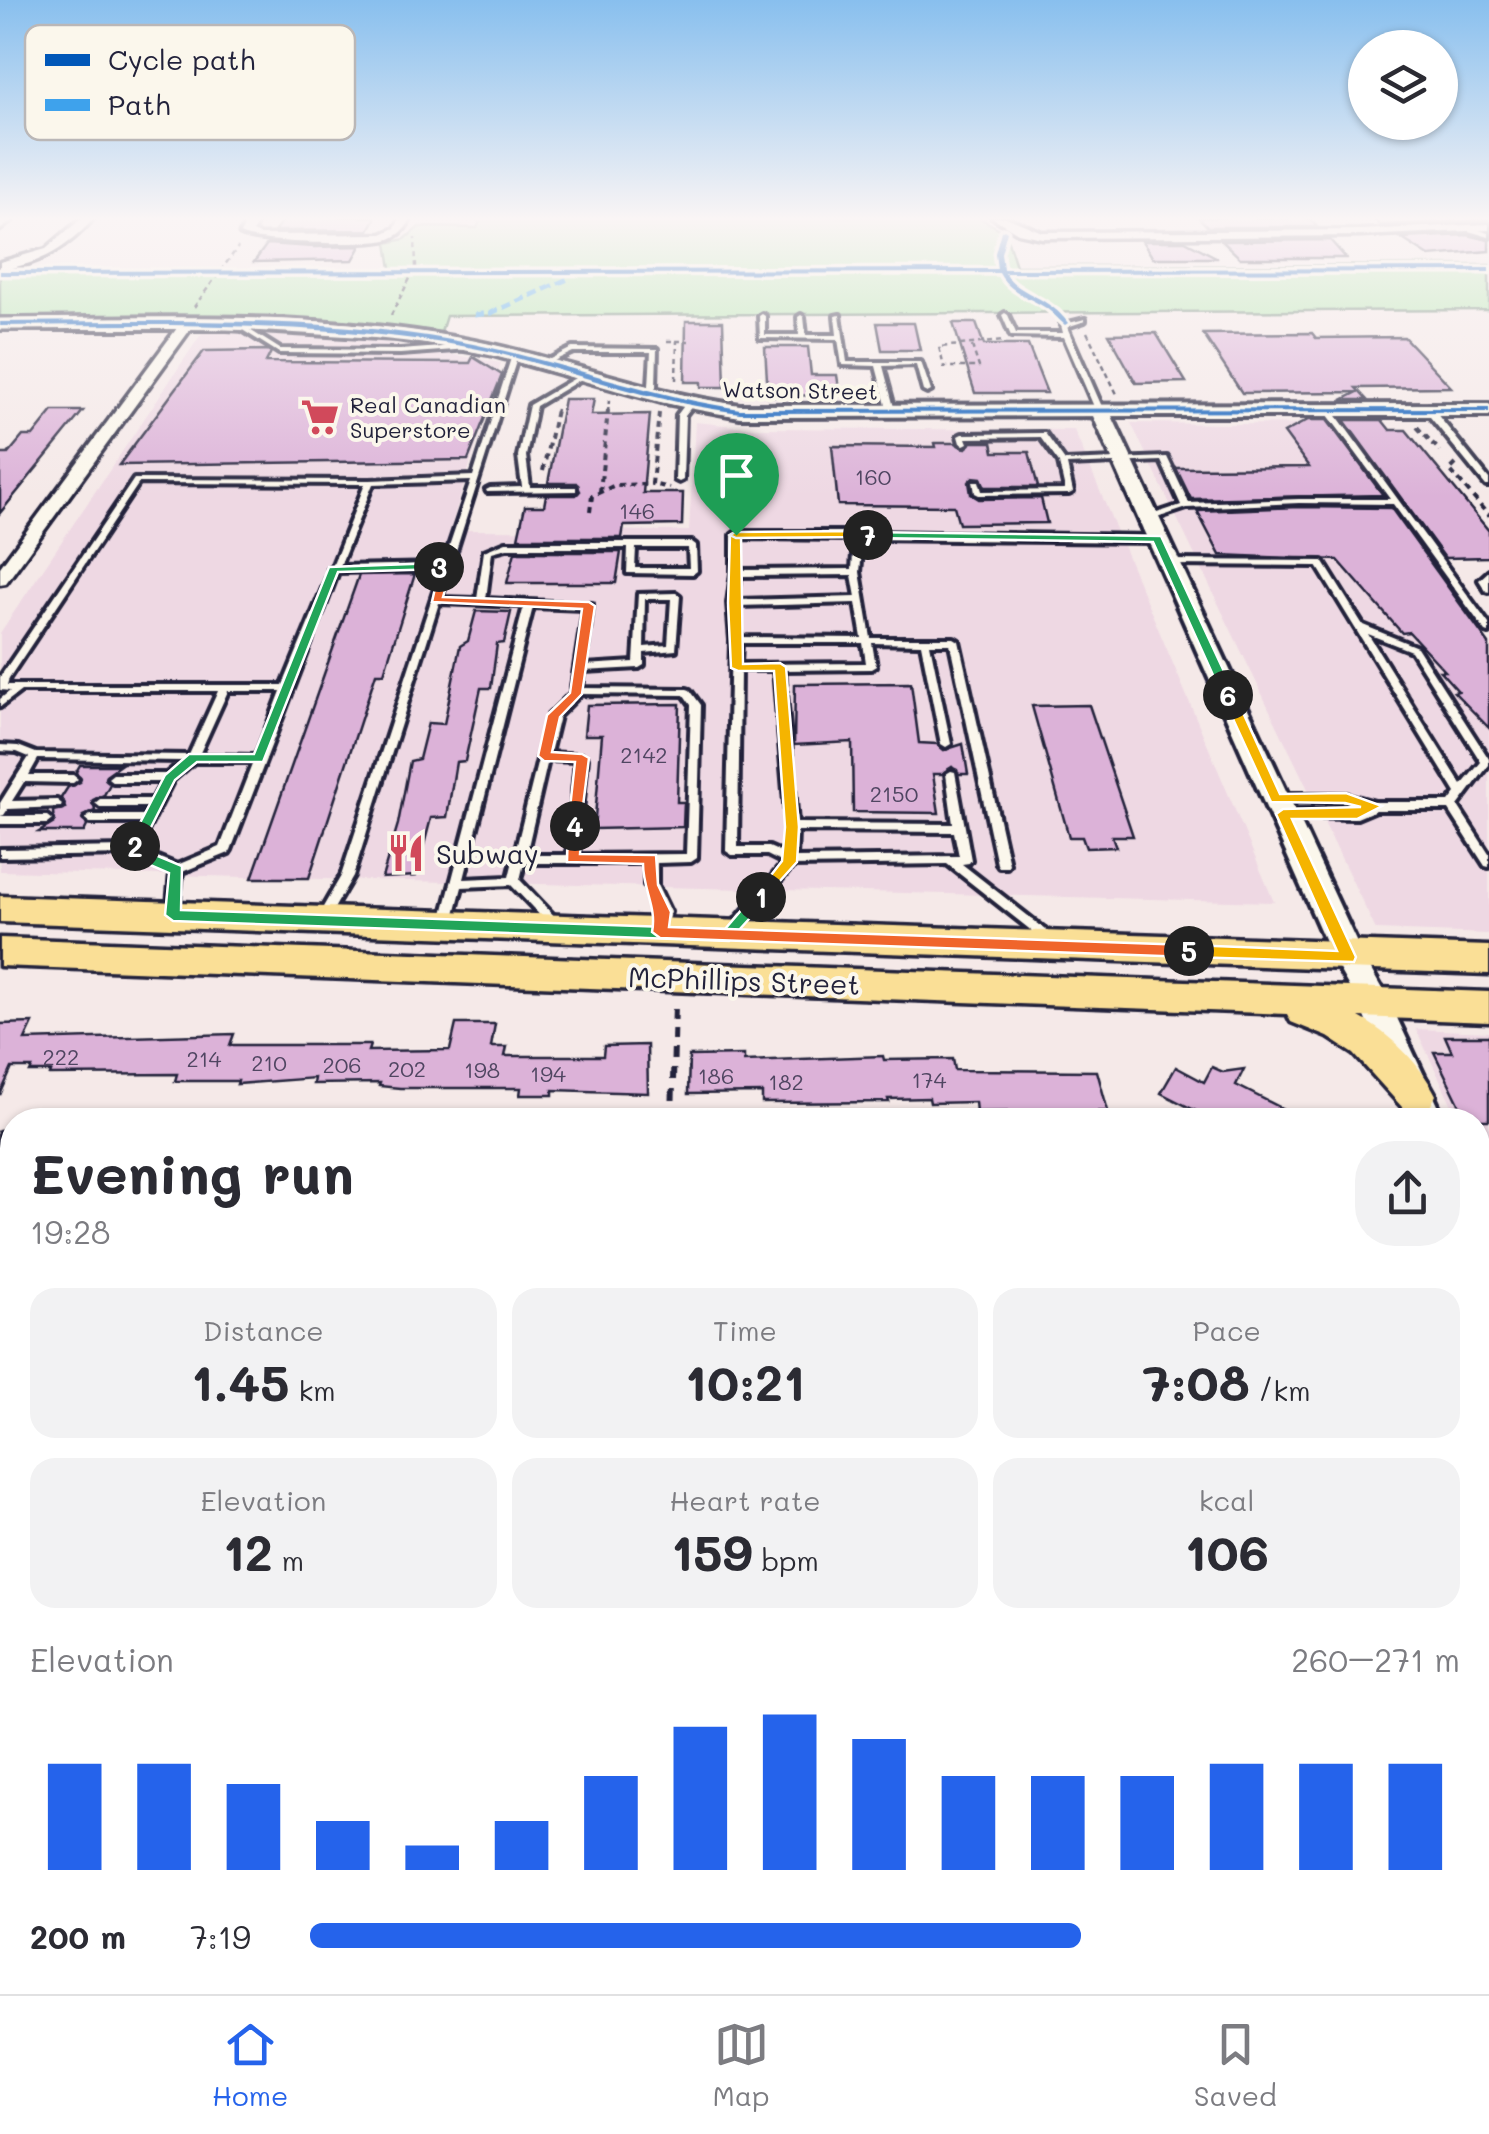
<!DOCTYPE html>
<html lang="en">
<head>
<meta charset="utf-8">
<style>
  body { margin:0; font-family:Mali,sans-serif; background:#f2f2f3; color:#2b2b33; height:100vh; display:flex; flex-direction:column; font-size:38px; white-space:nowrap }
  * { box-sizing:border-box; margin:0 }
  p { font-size:32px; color:#7c7c81 }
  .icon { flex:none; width:55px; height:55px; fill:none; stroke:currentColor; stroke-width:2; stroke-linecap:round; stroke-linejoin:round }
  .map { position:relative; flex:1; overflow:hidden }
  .sheet { position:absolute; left:0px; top:1108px; width:1490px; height:888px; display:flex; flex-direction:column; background:#fff; border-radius:40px 40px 0 0; box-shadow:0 2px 8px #0004 }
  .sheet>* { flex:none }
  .fabs { position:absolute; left:1348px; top:30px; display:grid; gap:20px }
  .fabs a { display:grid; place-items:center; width:110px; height:110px; border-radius:50%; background:#fff; box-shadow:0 2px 8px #0004; font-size:50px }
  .pin { position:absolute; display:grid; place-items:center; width:85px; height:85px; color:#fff; margin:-102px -42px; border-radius:50% 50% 50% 0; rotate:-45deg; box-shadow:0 0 10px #0007 }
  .pin .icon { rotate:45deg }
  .km { position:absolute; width:50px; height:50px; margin:-25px; border-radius:50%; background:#222; color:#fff; font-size:28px; line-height:50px; text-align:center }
  .round { display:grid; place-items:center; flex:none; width:105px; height:105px; border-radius:40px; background:#f2f2f3 }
  .headline { display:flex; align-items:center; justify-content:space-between; height:170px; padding:0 30px }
  h1 { font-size:55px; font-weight:800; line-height:75px }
  .stats { display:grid; grid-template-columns:repeat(3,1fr); gap:15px; height:170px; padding:10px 30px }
  .stats div { display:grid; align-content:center; border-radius:25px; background:#f2f2f3; text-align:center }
  .stats b { font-size:50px; font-weight:800 }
  .stats small { font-size:28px; font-weight:400 }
  .stats p { font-size:28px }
  .chart { height:280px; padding:20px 30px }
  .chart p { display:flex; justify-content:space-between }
  .chart svg { width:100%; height:180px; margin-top:10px; stroke:#2563eb; stroke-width:6 }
  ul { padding:0 30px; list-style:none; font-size:32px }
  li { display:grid; grid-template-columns:160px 120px 1fr; align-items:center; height:75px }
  li i { height:25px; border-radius:12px; background:#2563eb }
  .tabs { display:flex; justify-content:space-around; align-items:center; height:140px; border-top:2px solid #e1e1e2; background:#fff; font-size:28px; color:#7c7c81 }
  .tabs a { display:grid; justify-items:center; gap:5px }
  .tabs .current { color:#2563eb }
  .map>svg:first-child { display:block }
</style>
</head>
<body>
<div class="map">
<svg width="1489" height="1994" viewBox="0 0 1489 1994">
  <rect width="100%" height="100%" fill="#f5e9e8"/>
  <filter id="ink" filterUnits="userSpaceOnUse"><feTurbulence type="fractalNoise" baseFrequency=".01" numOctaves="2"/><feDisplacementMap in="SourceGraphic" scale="20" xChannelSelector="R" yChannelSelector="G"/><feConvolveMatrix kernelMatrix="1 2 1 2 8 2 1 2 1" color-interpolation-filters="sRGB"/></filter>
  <g filter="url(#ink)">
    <g fill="#eed8e3">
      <path d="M202,333H287L381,342L501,363L450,530L689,531L695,422L754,428L1074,430L1274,902L0,871V633Z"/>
      <path d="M1131,423L1328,425L1489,648V934L1376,930Z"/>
      <path d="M1416,1029L1489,1032V1182L1478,1158V1120H1459Z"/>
    </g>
    <path fill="#afe7ab" stroke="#688473" stroke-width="2.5" d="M482,217H978L1005,232L1016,266L1489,265V310L446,316L441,332L279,317L0,320V270L391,268L387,243L405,239L419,227L477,228Z"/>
    <g fill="#dcb2d8" stroke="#22223b" stroke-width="2.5">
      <path d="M286,217H376L369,230L275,231Z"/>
      <path d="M1234,217L1310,219L1317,227H1208L1199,218Z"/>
      <path d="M1369,217H1489V220L1381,225Z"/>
      <path d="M1468,235L1489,240V251L1429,256L1401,238Z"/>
      <path d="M1330,240L1346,258H1240L1222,241Z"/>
      <path d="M1142,241H1185L1218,258H1153Z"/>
      <path d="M267,244L314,247L361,246L353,260L254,262Z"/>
      <path d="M686,321H723L725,387H701V382H685Z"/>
      <path d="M877,323H914L920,350H882Z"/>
      <path d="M953,323H976L984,345H1028L1047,393H975Z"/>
      <path d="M1156,333L1186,382L1136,383L1109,334Z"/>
      <path d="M1312,333L1316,338L1404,337L1451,387L1356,388L1367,400H1342L1358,392L1242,393L1203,334Z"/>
      <path d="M765,347H808L811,375H837L840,395L768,396Z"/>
      <path d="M267,350L271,352L266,362L470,363L473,357L502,375L468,460L119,465L204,351Z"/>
      <path d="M564,399H594L591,415L650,414L643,493H683L682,525L624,526L622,538H518L525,506H544L546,495H576L580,491L576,483H548Z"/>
      <path d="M53,411H83L0,513V454H8L23,436H33Z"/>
      <path d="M1308,420H1327L1383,495L1191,499L1176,468L1309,467L1284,433Z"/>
      <path d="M1344,420H1382L1390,430H1406L1489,531V557L1445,558Z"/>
      <path d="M972,442H992L994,452H1029L1038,487H985L981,478L973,477L969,482L971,494L979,499L1041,498L1047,523L959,524L954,506L838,505L832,446L936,447L935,443H956L966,448Z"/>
      <path d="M1299,507L1391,508L1489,644V728L1454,692L1458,691L1440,671H1445L1409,632L1402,633L1338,560L1220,555L1197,511Z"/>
      <path d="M515,552H621L616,583H507Z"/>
      <path d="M415,574L384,673H376L309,878H252L359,575Z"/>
      <path d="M476,611L511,612L504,643L497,644L491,688H481L465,761L456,762L447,817L431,818L416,876L382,878L398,824L410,761L419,759L428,723L444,724L460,646L468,641Z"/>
      <path d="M911,683L919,743L937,744L944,750L963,744L968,774H959L952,767L942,774H933L939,813L853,812L852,742L794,745L795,684Z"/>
      <path d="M680,704L677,802H684L683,827L594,829L602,735H584L587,705Z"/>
      <path d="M1089,705L1133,836H1112L1116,847L1086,848L1082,837H1069L1032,706Z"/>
      <path d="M80,765H120L106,775L110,784L104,795L93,800L95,811L83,816L87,826L84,832H39L54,823L53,811L65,808L61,798L68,787L80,782L76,772Z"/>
      <path d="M33,1023L25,1040L234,1034L230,1045H370L368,1051L450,1050L456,1024H495L491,1047H507L505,1056H603L604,1046L647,1045L648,1093L553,1090V1095H520L521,1088H400L379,1086L380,1083L313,1084L314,1078L237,1084L238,1081H175L177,1074L50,1075L51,1072H30L32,1068H12L0,1095V1024Z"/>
      <path d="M1445,1036H1489V1120H1467L1434,1052H1452Z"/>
      <path d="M744,1055V1061L883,1056L884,1060L953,1059L955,1070L1097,1071L1108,1111L976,1112L975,1102L930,1103L929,1098L888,1099L889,1102L762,1103V1093L688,1094L689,1056Z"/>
      <path d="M1176,1067L1204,1082L1212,1067L1223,1072L1244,1069L1236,1085L1305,1120H1214L1161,1093Z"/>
    </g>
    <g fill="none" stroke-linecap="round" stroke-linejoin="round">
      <g stroke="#22223b" stroke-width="8">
        <g id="lane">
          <path d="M1464,226L1489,233V237L1462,229Z"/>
          <path d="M1005,313L1008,315L1016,333H1063L1061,325L1085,319V321L1067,327L1103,409L1102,411L1095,409L1064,337L1011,336L1002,315Z"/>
          <path d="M762,314L765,316V335H799L798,317L801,315L804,317L806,335H837L835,316L840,315L847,362H921L931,391L927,393L923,391L916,365L883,366L895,411L888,413L876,366L842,365L838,339L760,338L759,316Z"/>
          <path d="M233,322H237L280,349L400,350L469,345L472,347L469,349L400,354L279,353L233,324Z"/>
          <path d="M572,348L657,349L656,387L645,395L638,393L649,386L651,352H573L547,364L542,363Z"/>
          <path d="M515,353L518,355L441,598L477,599L484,551L506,542H692L696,545L697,571L693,574L627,573L628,548H507L492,552L486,599L592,604L585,665L634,662L638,594L676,593L680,596L676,650L644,653V665L639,668L584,671L582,688L687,689L690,690L701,705L697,858L691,862L657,863V885L670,912L664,936H656L654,933L658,912L645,885V863H524L520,880L560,922L562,925L560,928H552L511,885L462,887L452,925L446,929L442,928L440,925L524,606L439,603L353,876L325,924H317L315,921L341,876L441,570L338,572L231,850L229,853L182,872L177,918L173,919L167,915L171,872L131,855L0,857V849L128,847L141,823H90L85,819L90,815H145L149,807H100L95,803L100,799H153L162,782H113L108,778L113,774H166L182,761L38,759L29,775H73L78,779L73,783L24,782L12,801L57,800L62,804L61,807L8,809L4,815L0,816V803L29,757L17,752L0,751V745L18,746L36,753L189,755L218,691H21L0,707V699L10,691L0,690V677L134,479L370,480L473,476L512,355ZM471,481L443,564L340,566L373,484ZM139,483L365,484L332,567L329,569L330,571L283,685H7L9,678ZM636,548H688L689,568H635ZM645,599H671L668,645L644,647ZM533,607L584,609L571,693L549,715L509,877L464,879ZM228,691H281L256,756L199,755ZM581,694L684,695L691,705L686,854L578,855L587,758L582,755L550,753L559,716ZM548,760L576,761L567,855H526ZM194,762H253L220,847L177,865L138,849L173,780Z"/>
          <path d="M582,374L588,375L536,406L526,456L530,487H576V491L487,492L486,490L490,488L522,487L518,456L529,405Z"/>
          <path d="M686,403L693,405L685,415L683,480L679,482L675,480L677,415Z"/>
          <path d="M1426,408H1432L1489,479V486H1486L1426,412Z"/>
          <path d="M1329,409H1332L1489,624V633L1486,632L1393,504L1299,503L1187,508L1148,521L1144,519L1145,517L1181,505L1161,461L1067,465L1073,492L1069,494L979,495L975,493L973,481H979L982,491L1065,490L1059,463L1040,437L966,438L968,443L964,445L960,443L958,436L962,434L1042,433H1045L1065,461L1167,457L1189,503L1299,499H1390L1325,411Z"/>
          <path d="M859,532L1157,536L1161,539L1157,542L863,539L860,572L871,638H954L959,641L1009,864L1007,867H999L997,864L950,644H930L951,744L946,747L941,744L921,644L872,643L876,666L871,669L784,670L797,823L953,824L946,774L951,771L955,772L971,860L969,863L962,864L1055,937L1057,940L1055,943H1047L947,864L793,866L734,936H726L724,933L783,863L767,855H732L726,851L731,640L728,603L732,573V535L736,532ZM740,538L854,539L852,569L740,570ZM852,575L856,597L738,600L740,576ZM856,603L862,638L740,637L738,606ZM741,643H863L866,663L740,664ZM740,670H774L787,827L785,854L769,847H738ZM797,831L954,832L959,856L796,858Z"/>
          <path d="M1168,560L1323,561L1363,625L1417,647L1489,759V765L1458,806L1489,854V867L1485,866L1449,810H1376L1357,818L1279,817L1278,814L1283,810H1356L1364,807L1346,802L1271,801L1270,798L1271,795L1275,794H1346L1375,802H1449L1456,793L1317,566L1165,565L1164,563ZM1368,634L1411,651L1481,762L1462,785Z"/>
          <path d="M1489,571V592L1486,591L1479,580Z"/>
          <path d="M0,816H47L52,820L47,824H0Z"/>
          <path d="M630,1982H652L651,1994H629Z"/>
        </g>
      </g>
      <g stroke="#22223b" stroke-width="7">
        <g id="street">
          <path d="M5,217H17L0,230V221Z"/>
          <path d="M83,217H95C68,248 41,264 0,270V262L46,249Z"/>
          <path d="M249,217H260L253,232L260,235L382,234L395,228L401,217H412C406,228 402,234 390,239C370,246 257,244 240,234Z"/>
          <path d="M992,217H1006L1042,232L1360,230L1489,224V230L1360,236L1042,238L1018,233Z"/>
          <path d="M183,320L195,323L6,583L0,584V567Z"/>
          <rect x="0" y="1133" width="12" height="24"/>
          <rect x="0" y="1609" width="12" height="36"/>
          <path d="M1478,1966L1489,1994H1447L1443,1982H1478Z"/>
          <path d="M301,1982H343L341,1994H299Z"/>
          <rect x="908" y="1982" width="42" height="12"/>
        </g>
      </g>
      <g stroke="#22223b" stroke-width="8">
        <g id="secondary">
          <path d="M0,319C152,318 308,310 458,338C553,355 644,392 740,405L1489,404V416H1112L1362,954L1390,1003L1445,1120H1409L1359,1005L1332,957L1093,416L740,417L661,402L489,354L397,339L227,329H0Z"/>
          <path d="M1478,1215L1489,1219V1276L1478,1272Z"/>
        </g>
      </g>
      <g stroke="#22223b" stroke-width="7">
        <g id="primary">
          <path d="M0,896L1489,946V974L0,922Z"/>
          <path d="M0,938L1489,992V1022L1359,1017C1390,1034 1420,1063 1436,1095L1430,1107L1416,1112L1402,1107L1354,1054L1328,1037L1291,1022L1287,1014L0,966Z"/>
        </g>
      </g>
      <g stroke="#22223b" stroke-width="2.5" stroke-dasharray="5 4" stroke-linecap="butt">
        <path d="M194,307L238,247"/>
        <path d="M391,315L416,267L415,238"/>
        <path d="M1087,332L1117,394"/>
        <path d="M667,341H689"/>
        <path d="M972,346L979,367H944L939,347L1003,341"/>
        <path d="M676,380L677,341"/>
        <path d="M555,413L556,409"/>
        <path d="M608,413L609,400"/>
      </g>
      <g stroke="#22223b" stroke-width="4" stroke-dasharray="6 5" stroke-linecap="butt">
        <path d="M659,413L652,484L669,488"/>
        <path d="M1417,427L1440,451"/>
        <path d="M1456,464L1450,470L1489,516"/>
        <path d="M543,471L556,410"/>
        <path d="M600,492L608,410"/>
        <path d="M590,512L592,496L615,485L652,484"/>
      </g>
      <path stroke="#22223b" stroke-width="6" stroke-dasharray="11 9" stroke-linecap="butt" d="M672,1120L675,1003"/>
      <path stroke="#22223b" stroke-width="8" stroke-dasharray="15 11" stroke-linecap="butt" d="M1478,1556H1489"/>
      <use href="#lane" fill="#fbf7ec" fill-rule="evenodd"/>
      <use href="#street" fill="#fbf7ec" fill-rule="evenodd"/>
      <use href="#secondary" fill="#fbf7ec" fill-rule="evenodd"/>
      <use href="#primary" fill="#fadf96" fill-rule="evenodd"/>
      <path stroke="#3ea2ec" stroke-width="5" stroke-dasharray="10 5" stroke-linecap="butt" d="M474,315L491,313L570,278"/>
      <g stroke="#fbf7ec" stroke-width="7">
        <g id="cycleway">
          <path d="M1004,229L1007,231L1001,253L1003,269L1489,268V272L1005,273C1017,292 1039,295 1056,310C1059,312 1066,320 1068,323L1065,325C1059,320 1053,313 1046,308C1029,297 1009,292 999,273L0,275V271L997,269L995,253L1001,231Z"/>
          <path d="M114,321C228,321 345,320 457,341C553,358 643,395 740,409L1489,408V412L740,413C702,408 665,400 628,390C569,374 511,353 450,344C301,321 150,325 0,326V322Z"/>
        </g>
      </g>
      <use href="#cycleway" fill="#0057b8" fill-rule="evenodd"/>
    </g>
  </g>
  <linearGradient id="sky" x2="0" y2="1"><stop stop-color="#88bfee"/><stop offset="0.44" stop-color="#faf5f5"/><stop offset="1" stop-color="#faf5f5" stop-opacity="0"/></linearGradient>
  <rect width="1489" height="497" fill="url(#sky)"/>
  <path fill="#f5b400" stroke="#fff" stroke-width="2.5" d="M736,532L741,535L743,664L780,663L786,667L799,827L797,862L761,902L754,897L782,861L785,827L774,671H738L731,668L728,603L730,535Z"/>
  <path fill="#22a559" stroke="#fff" stroke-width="2.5" d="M130,842H140L141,849L182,866L181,910L725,929L756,893H766L769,897L729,941L173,921L165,915L169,873L127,855Z"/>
  <path fill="#22a559" stroke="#fff" stroke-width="2.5" d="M439,563L443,569L338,572L263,762H197L175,780L140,849H130L128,846L165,775L189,754H254L329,567Z"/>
  <path fill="#f0652b" stroke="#fff" stroke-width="2.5" d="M446,563L452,566L443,597L589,602L595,606L582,694L560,717L552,752L582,754L589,758L580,830L568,826L575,762L544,761L538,756L547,715L570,693L582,609L432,602L439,570L433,567Z"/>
  <path fill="#f0652b" stroke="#fff" stroke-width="2.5" d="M575,822L582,826L580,854L656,855L658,885L671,912L669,927L1189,945L1197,951L1189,957L660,938L652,932C657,907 643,890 643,864L567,862L568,826Z"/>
  <path fill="#f5b400" stroke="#fff" stroke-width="2.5" d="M1228,691L1235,695L1280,794L1346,793L1382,806L1357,819H1292L1356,957L1354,962L1189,957L1181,951L1189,945L1337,951L1276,814L1283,809L1361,807L1345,803L1271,802L1222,695Z"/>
  <path fill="#22a559" stroke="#fff" stroke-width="2.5" d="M864,532L1161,536L1235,695L1228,699L1222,695L1153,542L868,538Z"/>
  <path fill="#f5b400" stroke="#fff" stroke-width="2.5" d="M868,531L872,537L736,538L730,535L736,532Z"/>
  <defs>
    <g id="supermarket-bare" transform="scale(3)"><path d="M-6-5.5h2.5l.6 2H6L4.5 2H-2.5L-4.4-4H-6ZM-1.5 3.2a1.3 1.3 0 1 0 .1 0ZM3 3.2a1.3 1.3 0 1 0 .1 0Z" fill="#d1495b" stroke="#fbf7ec" stroke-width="2.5" paint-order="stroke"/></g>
    <g id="restaurant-bare" transform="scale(3)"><path d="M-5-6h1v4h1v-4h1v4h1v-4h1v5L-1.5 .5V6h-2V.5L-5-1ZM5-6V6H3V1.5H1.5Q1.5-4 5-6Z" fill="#d1495b" stroke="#fbf7ec" stroke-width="2.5" paint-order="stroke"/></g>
  </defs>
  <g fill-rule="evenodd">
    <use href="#supermarket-bare" x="320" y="417"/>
    <use href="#restaurant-bare" x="406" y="853"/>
  </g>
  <g text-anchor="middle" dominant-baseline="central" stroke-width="8" stroke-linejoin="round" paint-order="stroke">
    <g font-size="22" fill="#22223b" stroke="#fbf7ec">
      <text transform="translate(800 390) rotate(1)">Watson Street</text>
    </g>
    <g font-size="22" fill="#22223b" stroke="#fbf7ec" text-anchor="start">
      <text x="350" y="404">Real Canadian<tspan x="350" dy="25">Superstore</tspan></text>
    </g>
    <g font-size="22" fill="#504662">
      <text x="873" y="476">160</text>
      <text x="637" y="510">146</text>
      <text x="644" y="754">2142</text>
      <text x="894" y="793">2150</text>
      <text x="61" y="1056">222</text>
      <text x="204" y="1058">214</text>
      <text x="269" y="1062">210</text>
      <text x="342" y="1064">206</text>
      <text x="407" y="1068">202</text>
      <text x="482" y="1069">198</text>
      <text x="548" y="1073">194</text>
      <text x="716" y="1075">186</text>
      <text x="929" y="1079">174</text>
      <text x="786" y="1081">182</text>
    </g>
    <g font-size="28" fill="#22223b" stroke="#fbf7ec" text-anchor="start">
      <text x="436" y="853">Subway</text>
    </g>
    <g font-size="28" fill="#22223b" stroke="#fbf7ec">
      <text transform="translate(744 980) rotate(2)">McPhillips Street</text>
    </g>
  </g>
  <rect x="25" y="25" width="330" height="115" rx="15" fill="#fbf7ec" stroke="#bab7b7" stroke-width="2.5"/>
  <rect x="45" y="54" width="45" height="12" fill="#0057b8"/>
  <rect x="45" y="99" width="45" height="12" fill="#3ea2ec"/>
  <g font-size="28" fill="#22223b">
    <text x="108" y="70">Cycle path</text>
    <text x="108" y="115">Path</text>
  </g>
</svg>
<div class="fabs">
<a><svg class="icon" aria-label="layers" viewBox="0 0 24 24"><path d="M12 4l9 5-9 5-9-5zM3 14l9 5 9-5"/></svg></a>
</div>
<div class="pin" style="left:736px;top:535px;background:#1e9e55"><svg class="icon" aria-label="arrive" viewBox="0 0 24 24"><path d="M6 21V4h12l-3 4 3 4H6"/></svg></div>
<b class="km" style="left:761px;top:897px">1</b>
<b class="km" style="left:135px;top:846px">2</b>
<b class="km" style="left:439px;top:567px">3</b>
<b class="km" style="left:575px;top:826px">4</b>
<b class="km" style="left:1189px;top:951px">5</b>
<b class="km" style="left:1228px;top:695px">6</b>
<b class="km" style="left:868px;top:535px">7</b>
<section class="sheet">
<div class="headline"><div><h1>Evening run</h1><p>19:28</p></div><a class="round"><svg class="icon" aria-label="share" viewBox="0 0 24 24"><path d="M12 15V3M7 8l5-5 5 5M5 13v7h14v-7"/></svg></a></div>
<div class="stats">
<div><p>Distance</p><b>1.45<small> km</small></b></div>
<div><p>Time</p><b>10:21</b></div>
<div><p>Pace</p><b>7:08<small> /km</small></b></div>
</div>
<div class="stats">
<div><p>Elevation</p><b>12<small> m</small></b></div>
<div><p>Heart rate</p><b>159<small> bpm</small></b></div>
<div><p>kcal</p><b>106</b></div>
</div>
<div class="chart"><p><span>Elevation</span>260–271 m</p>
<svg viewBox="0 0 160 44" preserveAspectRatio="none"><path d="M5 44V18M15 44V18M25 44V23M35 44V32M45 44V38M55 44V32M65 44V21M75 44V9M85 44V6M95 44V12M105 44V21M115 44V21M125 44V21M135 44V18M145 44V18M155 44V18"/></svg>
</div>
<ul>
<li><b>200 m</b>7:19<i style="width:67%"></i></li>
</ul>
</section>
</div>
<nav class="tabs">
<a class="current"><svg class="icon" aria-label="home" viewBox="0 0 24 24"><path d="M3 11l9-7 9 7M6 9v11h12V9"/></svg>Home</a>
<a><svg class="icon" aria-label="map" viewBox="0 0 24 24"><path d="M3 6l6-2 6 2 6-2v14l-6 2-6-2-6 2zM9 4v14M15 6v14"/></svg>Map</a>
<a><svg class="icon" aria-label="saved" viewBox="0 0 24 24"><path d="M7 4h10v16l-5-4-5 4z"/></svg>Saved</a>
</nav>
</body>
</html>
